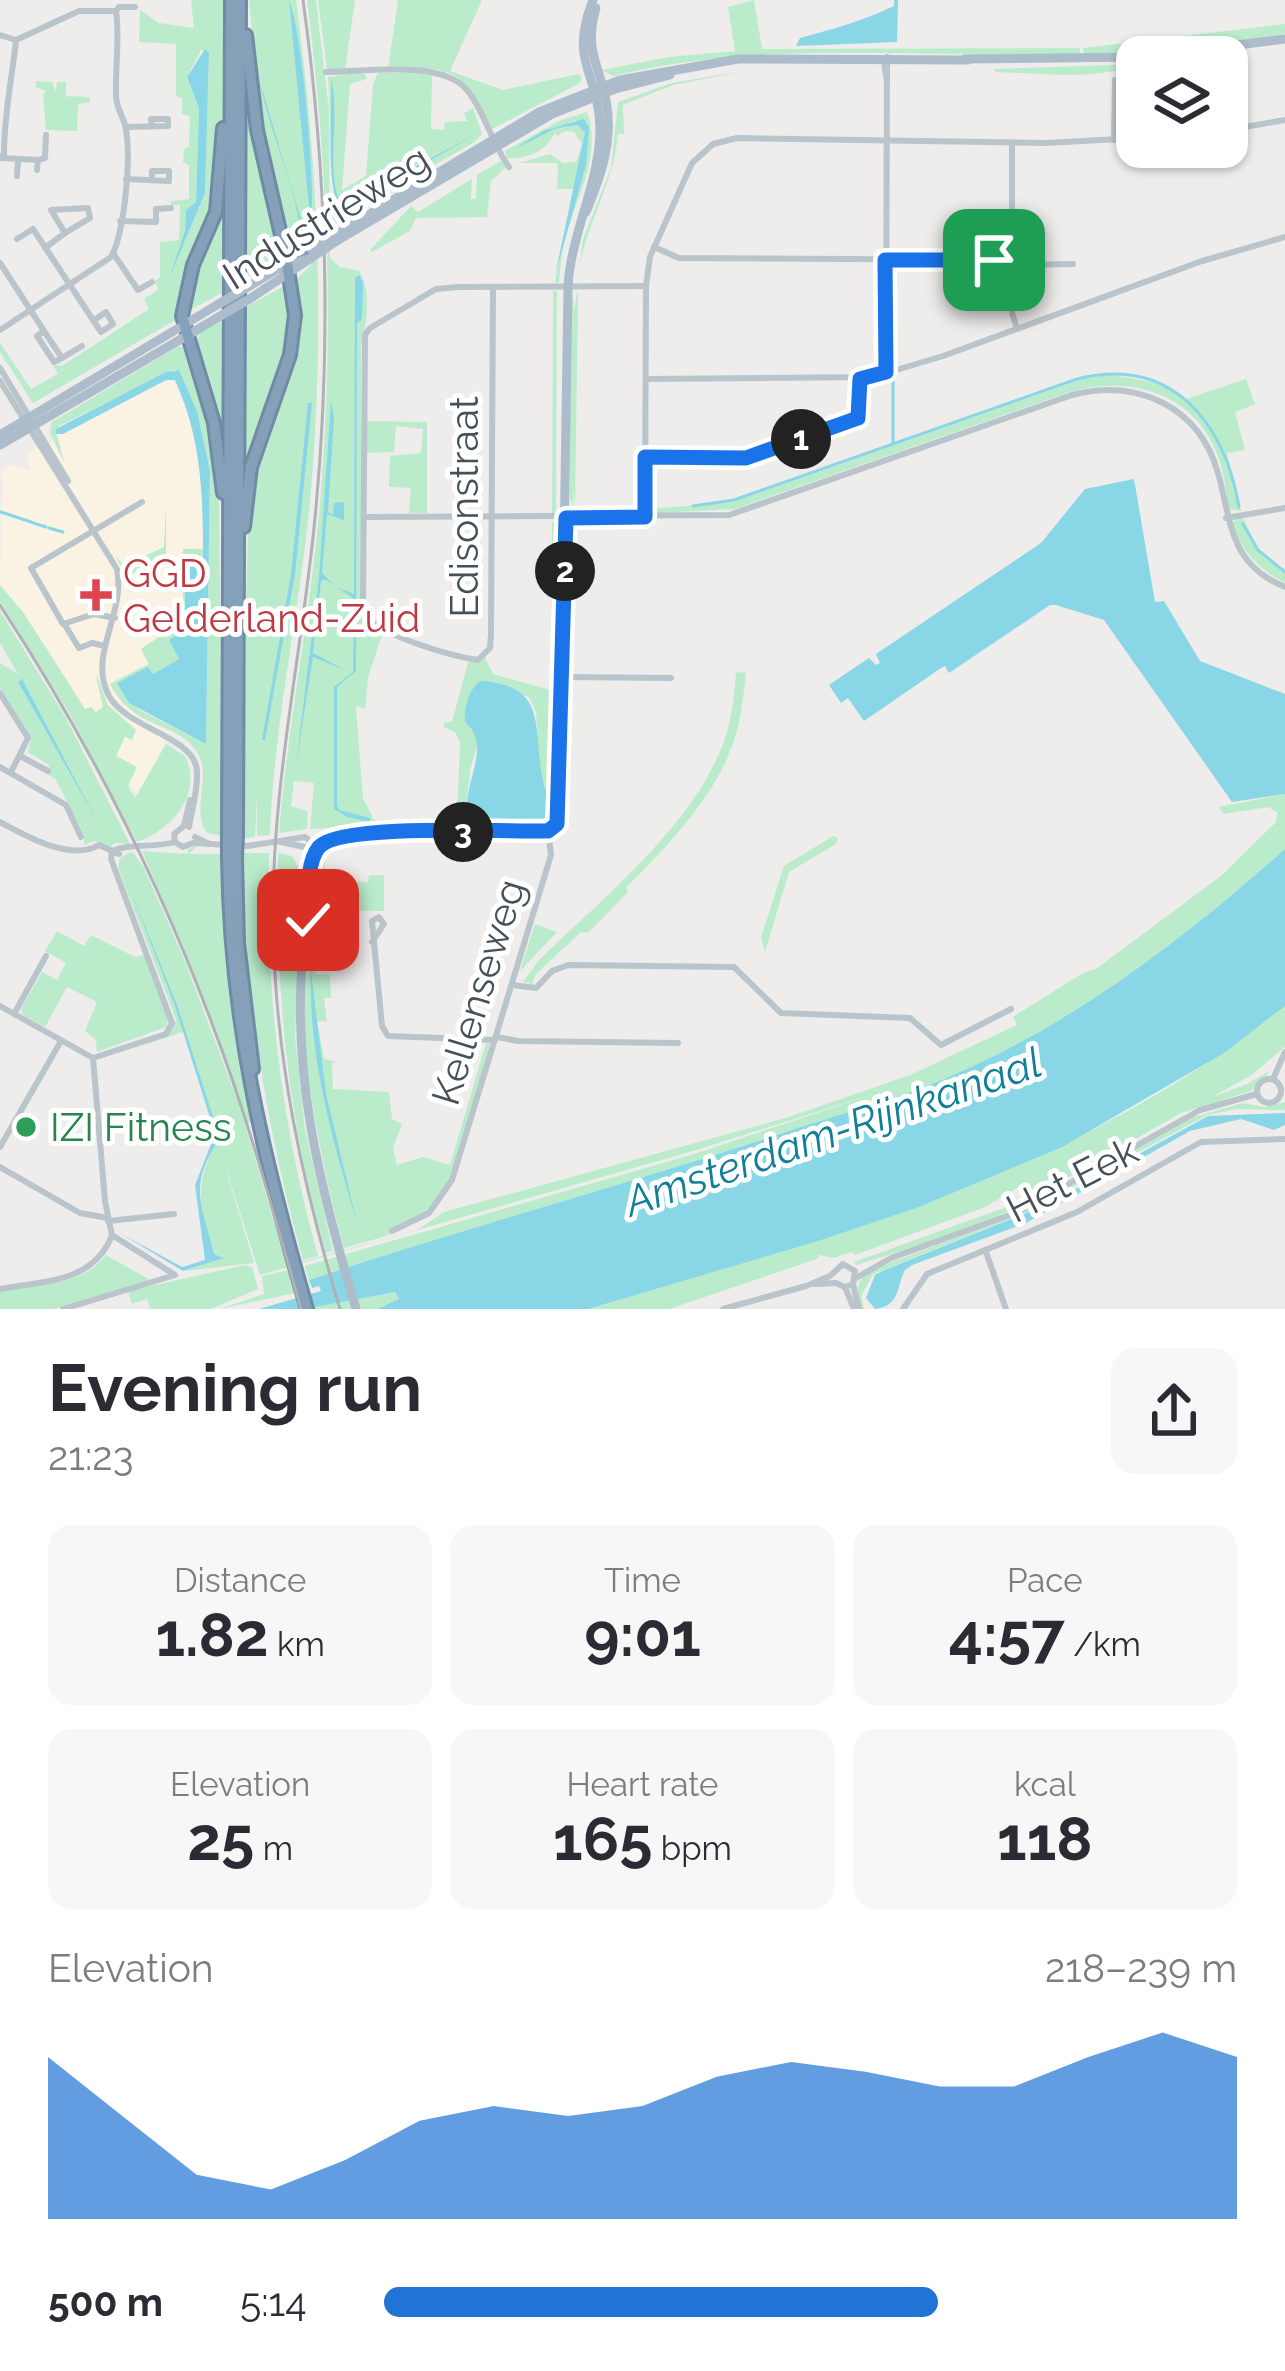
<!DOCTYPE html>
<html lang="en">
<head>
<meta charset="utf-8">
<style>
  body { margin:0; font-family:Raleway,sans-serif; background:#f7f7f7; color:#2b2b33; height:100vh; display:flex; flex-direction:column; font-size:45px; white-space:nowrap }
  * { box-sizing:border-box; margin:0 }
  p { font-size:39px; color:#7c7c81 }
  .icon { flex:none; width:66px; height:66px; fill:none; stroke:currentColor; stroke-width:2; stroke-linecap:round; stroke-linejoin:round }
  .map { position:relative; height:1309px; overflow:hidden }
  .side { display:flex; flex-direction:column; background:#fff; flex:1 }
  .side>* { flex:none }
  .tools { position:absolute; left:1116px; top:36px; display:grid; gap:24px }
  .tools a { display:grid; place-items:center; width:132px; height:132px; border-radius:24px; background:#fff; box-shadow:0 3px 9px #0004; font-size:60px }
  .pin { position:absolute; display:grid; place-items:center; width:102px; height:102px; color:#fff; margin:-51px; border-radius:24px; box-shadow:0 6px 18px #0006 }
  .km { position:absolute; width:60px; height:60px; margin:-30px; border-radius:50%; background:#222; color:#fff; font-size:33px; line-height:60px; text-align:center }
  .round { display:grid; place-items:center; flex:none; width:126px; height:126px; border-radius:24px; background:#f7f7f7 }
  .overview { display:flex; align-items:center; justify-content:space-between; height:204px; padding:0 48px }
  h1 { font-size:66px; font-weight:700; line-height:90px }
  .metrics { display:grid; grid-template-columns:repeat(3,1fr); gap:18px; height:204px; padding:12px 48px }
  .metrics div { display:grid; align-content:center; border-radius:24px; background:#f7f7f7; text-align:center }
  .metrics b { font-size:60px; font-weight:700 }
  .metrics small { font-size:33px; font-weight:400 }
  .metrics p { font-size:33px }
  .chart { height:336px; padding:24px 48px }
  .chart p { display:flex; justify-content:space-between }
  .chart svg { width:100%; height:216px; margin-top:12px; fill:#2074d5; opacity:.7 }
  ul { padding:0 48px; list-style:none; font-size:39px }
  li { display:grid; grid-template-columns:192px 144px 1fr; align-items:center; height:90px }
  li i { height:30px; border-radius:15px; background:#2074d5 }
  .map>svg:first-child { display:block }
</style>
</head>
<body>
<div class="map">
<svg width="1285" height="1309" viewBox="0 0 1285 1309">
  <rect width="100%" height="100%" fill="#efecec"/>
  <path fill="#faf3e4" d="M172,378L190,416L197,440L204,493L203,549L183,550V604L179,605L174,627L141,649L149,664L115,680L135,715L171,733L135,799L138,794L129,784L137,767L116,756L125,737L136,730L108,706L95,712L85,709L51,654L0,585L3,478L0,475L8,464L31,471L27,453L54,442L61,450L59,435Z"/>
  <g fill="#baeccc" fill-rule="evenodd">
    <path d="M191,0H223C222,63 227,133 216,195C208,238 181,274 177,319L33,403L0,352V343L31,389L58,374L53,365L62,366L149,309L144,299L159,289L154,282L160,277V242L179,240L180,205H171V201L189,199V165L183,162L184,149L189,147L190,116L182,114V99L176,96V44L139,42L140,10L159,23L194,28ZM201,50L209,52L205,193L172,272L185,231L186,210L196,202L199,108L187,77Z"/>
    <path d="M249,0H296C318,163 325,326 311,491C301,606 274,719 270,835L257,836V796L255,837L241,839L248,522L254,474L296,347L299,310L295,281L311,265L310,240L294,249L288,246L262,133Z"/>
    <path d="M307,0H316L329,111L330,258L340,267L359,271C372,291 367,323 361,345V616L383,631L368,678L365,708L356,707L363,798L374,820L417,819V823L310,829L314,783L294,781L291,806L308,811L307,829L279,833C288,722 312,606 321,491C334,327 328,164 307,0ZM359,275L362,319L357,322L355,683V278Z"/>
    <path d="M318,0H355L345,70L327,69Z"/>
    <path d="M398,0H482L450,71L503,90L578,74L582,77L580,83L492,129C458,66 457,68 388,69Z"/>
    <path d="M754,0L762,49L1080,48V55C925,58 764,39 613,76L601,70L669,57L735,51L728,7Z"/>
    <path d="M1285,24V34L1201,46L1084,55L1083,48Z"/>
    <path d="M245,49L284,253L243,281Z"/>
    <path d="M1137,64C1101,81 1038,73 995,72L994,69Z"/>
    <path d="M751,70L673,85L623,105L624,134H618C614,187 581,230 578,283L583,239L611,168L618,102L672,83Z"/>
    <path d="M355,73L365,74L367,79L350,84L342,190L366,176L373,84L378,73H432L431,129L444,130L445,122L467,121L464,113L473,108L482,134L473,143L403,183H393L335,203L328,77Z"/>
    <path d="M36,81L52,82L56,92L57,82H66V96L90,97V102L78,104L77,131L46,130L43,94L46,91L36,87Z"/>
    <path d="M587,112C602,153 578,195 566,234C562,250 560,266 559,282L555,283L564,234L586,165L588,122L574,121L558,129L577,125L585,132L574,189H557L558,163H519L550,154L563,163L576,162L582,144L574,132L566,131L557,136L555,133C546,149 531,160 507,158L505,151L559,121Z"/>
    <path d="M226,157L225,291L183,314L186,292L212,228Z"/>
    <path d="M501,161L506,167L491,181L487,217L416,218L410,231L372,252L370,250L411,206L418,212L472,179L471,199H476L477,175Z"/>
    <path d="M398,185L397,186L331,227L333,205Z"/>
    <path d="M284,286C303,343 260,448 243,507V309Z"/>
    <path d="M553,290L557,292L556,514L552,515Z"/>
    <path d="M577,292L578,297L575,507L573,488V507L570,497V307L573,295L574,313Z"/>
    <path d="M225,320V490L193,344L201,334L194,339L190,337Z"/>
    <path d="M179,346L189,351L210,421L219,487L222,836L207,833C190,807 213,777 197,752C178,721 133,730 110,684L149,664L141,649L174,627L179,604L183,603V564H146L127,578L115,555L124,566L164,547L166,503V561H182L183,549H203V567H185V630L170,640L179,659L153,674L148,667L138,709L206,744L210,471L197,411L179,370H173L59,426L56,433L64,462L50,433L52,422Z"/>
    <path d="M1114,375L1157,383L1186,399L1246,379L1255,404L1235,412L1245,450L1227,453L1241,511L1229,509C1226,491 1224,471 1217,454C1193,391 1126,374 1067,393L735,509L658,513L650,509L733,502L1088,377Z"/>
    <path d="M367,421L427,422V513H409L411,488L389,487L390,456L421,453L423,429L396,426L394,452L367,453Z"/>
    <path d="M1242,516L1259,552L1285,571V583C1260,570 1240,550 1232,523Z"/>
    <path d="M552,522H556L553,818L548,824L536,825L426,823L457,820L460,743L455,732L443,727L445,722H452L469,659L485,657L493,674L550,690ZM480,681L529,697L536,712L540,770L552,809L466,813L470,770L479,740L468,700Z"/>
    <path d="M0,585L23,612L85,709L91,707L96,712L103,707L96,676H97L108,705L136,730L132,740L125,737L116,756L137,767L128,786L135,798L166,744L185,756C204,795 170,831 137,842L69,713L0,601Z"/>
    <path d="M0,611L66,718L130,844L115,843L110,847L94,841L84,845V835L56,780L49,775V765L28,752L31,738L0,687V663L18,674L0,643ZM22,680L87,803L22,689L18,681Z"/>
    <path d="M736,672L746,673C743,698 741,723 732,746C712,801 666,847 626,888L628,892L589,932L580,933L535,975L532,984L523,982L539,960C599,902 685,832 719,754C731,728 734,700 736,672Z"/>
    <path d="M1285,794V849C1186,937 1076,1022 953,1075C903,1097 850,1111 798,1128C636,1182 470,1226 309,1280L305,1266L694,1154L874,1094L693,1151L260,1275L220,1150L254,1263L184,1271L224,1258L214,1254C196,1212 195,1177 219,1138L185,1031L142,1046L168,1035L176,1019L119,870C117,859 123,854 133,852L144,868L184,959L239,1104L287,1266L417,1230L444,1212L789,1117L910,1075L1017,1025L1013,1017L1083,973L1096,969L1221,876L1275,823L1278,813L1268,807L1224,814L1219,807Z"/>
    <path d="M833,836L838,838L836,844L789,872L765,952L761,937L784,866Z"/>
    <path d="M371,839V845H345L326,853L323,881L368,882L369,875H384V911L321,910L317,952L314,951L322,855L341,843Z"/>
    <path d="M197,845L189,854H222L228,985L252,1120L248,1123L188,958L142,851L188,854V849Z"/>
    <path d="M240,853H269C265,992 281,1122 318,1256L303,1260C265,1125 245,993 240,853Z"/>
    <path d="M278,853L292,856L302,874L295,1037L305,1130L333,1251L326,1253C288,1123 275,993 278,853Z"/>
    <path d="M535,924L557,932L520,971Z"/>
    <path d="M57,931L84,946L91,935L135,957L144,955L168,1020L166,1027L97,1052L96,1040L85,1031L97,1002L67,987L45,1027L23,1015L21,1009L42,972L57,980L66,963L45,951Z"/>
    <path d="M311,960L316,974L330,975L331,998H324L327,1022L317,1021L324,1059L337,1062L332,1063L333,1089L389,1092L392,1119L402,1124L393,1147L397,1165L423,1157L450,1165L486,1043L490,1044C474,1099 460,1200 407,1227C387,1237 365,1242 344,1248C326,1182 289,1024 311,960Z"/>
    <path d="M1285,1006V1047L1250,1076L1212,1097L1247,1084L1271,1070L1251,1091L1181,1113L1007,1212L940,1239L856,1265L854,1262L1012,1205L1029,1197L1027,1191L1019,1187L985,1207L855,1255L852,1252L833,1258L819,1255L817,1259L669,1309H588C838,1232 1076,1174 1285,1006Z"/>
    <path d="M1285,1102V1110L1237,1109L1207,1115L1025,1213L873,1274L861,1296L864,1309H861C857,1289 854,1281 873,1269L1003,1220L1187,1119L1243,1103L1264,1107Z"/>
    <path d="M106,1255L150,1280L54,1309H0V1291C36,1285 83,1286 106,1255Z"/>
    <path d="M245,1265L252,1267L258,1289L211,1309H150L147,1299L132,1304L128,1291Z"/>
    <path d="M288,1270L295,1293L219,1309L264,1294L262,1276Z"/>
    <path d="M395,1292L399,1299L377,1309H305Z"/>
  </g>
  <g fill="#89d6e7">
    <path d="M289,0C303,36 314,174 312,218L306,223L299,220C290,173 269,129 260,82L301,220L306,222L310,218Z"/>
    <path d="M894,0H898L897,42L796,46L800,38C833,29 863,21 894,6Z"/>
    <path d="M205,49L209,52L205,193L169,279L185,231L186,210L196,202L199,108L187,77Z"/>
    <path d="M331,78C340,115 327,160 338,198L374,178L409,170L480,132L410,172L375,180L336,200C327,172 332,112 331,78Z"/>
    <path d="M584,119L589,127L586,165L555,276L585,132L577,125L554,129L513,150L543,131Z"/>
    <path d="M359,275L363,282L362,319L357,323L356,671L337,687V805L339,810L370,818V822L347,817L334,809V687L353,672L354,605L353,598L325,579L321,581L313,653L345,670L313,657L296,765L319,577L331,401L334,418L328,512L333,515L334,503L344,502V520L348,522L327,514L322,573L336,587L354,594L355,278Z"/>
    <path d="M179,370L197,411L210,471L206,744L129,703L117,683L148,667L153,674L179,659L169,640L185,630V566H203C203,499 203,442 175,380H166L63,434H56V429L166,372Z"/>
    <path d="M308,403H312L295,574L265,740H262L291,574Z"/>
    <path d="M1134,479L1155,602L1164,601L1200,661L1285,694V794L1232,802L1104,620L1056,605H1050L949,673L945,666L941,668L864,721L848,698L841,703L829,685L869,658L876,665L880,663L876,654L1041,543L1085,489Z"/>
    <path d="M22,679L97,821L22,689L18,682Z"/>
    <path d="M480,681C540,685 535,715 540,761C541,778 547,794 552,809L545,818L468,819C461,782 494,746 465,722C464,707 468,691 480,681Z"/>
    <path d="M1285,849V1006L1224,1053L1062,1147L919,1207L818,1241L588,1309H377L399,1299L395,1292L305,1309H259L321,1291L319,1286L312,1288L309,1280C470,1226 636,1182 798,1128C850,1111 903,1097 953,1075C1076,1022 1186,937 1285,849Z"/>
    <path d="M130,889L177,1005L220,1138C187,1188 202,1203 214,1254L224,1258L183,1271L118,1232L182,1267L205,1260L195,1185L215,1134L175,1006Z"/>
    <path d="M311,971L326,1094L357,1223C333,1141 308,1057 311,971Z"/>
    <path d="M1285,1113V1125L1274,1130L1241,1119L1190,1131L1026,1223L912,1265L905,1270C896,1288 900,1306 875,1309L866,1298L875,1275L882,1271L1046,1205L1208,1116Z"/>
  </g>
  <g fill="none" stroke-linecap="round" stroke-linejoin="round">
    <g stroke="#89d6e7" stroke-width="3">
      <path d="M893,378V443"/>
      <path d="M693,506L734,500L1077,379C1172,355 1225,423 1239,507"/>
      <path d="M1,512L34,523"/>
      <path d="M36,524L46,527"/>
      <path d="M1243,524L1258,550L1285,572"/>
      <path d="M49,528L63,532"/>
    </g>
    <g stroke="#708ba5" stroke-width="16">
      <g id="highway">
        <path d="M284,248L293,253L311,249"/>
        <path d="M223,493L214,423L182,316L193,265L216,212L223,128"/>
        <path d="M244,527L251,467L290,355L295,315L286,257L257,130L246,35"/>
        <path d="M228,834L231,0"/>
        <path d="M237,834L240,0"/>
        <path d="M228,858C230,1020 262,1154 307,1309"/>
        <path d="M236,858L238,943L253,1069"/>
      </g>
    </g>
    <g stroke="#bac4cb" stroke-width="6">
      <path d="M116,11L119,7H135"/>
      <path d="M0,35L16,40"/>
      <path d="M326,72C364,72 441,59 467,90C485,112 492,144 509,167"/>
      <path d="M126,127L168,126V119H151L152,126"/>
      <path d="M1227,130L1285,120"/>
      <path d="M1114,140L1115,80"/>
      <path d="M1012,143V313L1017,328"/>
      <path d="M0,158L4,154C4,114 12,79 16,40L79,11H116C120,39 115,69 116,97C117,108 122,115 125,125C132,153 125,232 111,257L0,330"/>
      <path d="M2,158L38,160"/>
      <path d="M37,170L38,160L45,158L46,135"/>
      <path d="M17,176L18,160"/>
      <path d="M126,179L169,181V171H152V180"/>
      <path d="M88,208L90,218L65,233L51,210Z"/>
      <path d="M120,221L156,222V209L171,208"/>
      <path d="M17,239L33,229L99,329L101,332L113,324L106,312L93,321"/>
      <path d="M654,247L679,258L1012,260"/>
      <path d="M45,248L65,233"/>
      <path d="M113,253L138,290L152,282"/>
      <path d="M0,263L44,331"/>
      <path d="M1012,265L1073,264"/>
      <path d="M493,287L491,634L490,648L478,660C451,656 377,635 363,613L365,335L370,328L436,289L458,287L646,286"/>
      <path d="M62,358L44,331L37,336L54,362L62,358L82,346"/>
      <path d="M0,368L68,481"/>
      <path d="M886,372L887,57L884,62L887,82"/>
      <path d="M646,379L873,377L943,356L1202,261L1285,237"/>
      <path d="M0,381L117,569C126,614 87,656 109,696C127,729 197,737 197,772C198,790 192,809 189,827"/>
      <path d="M645,457L746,458L843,425L858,418L859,379"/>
      <path d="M364,517L729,515L1072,395C1137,378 1199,406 1218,473C1232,523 1229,564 1285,587"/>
      <path d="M645,517L646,286L650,257L692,163L713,144L737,138L1046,143L1137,138"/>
      <path d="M1226,518L1285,508"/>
      <path d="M115,618L94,614L63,624L31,568L142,502"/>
      <path d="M65,625L79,648L92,643L105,646"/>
      <path d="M563,677L671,678"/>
      <path d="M0,693L28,738L11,772"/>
      <path d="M20,756L48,771"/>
      <path d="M0,767L66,805L81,837"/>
      <path d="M0,822C26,836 71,862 99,845L119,854"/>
      <path d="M195,837L209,844"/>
      <path d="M175,842L174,834L184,826L190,800"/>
      <path d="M281,842L314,849"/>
      <path d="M112,851C129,843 155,848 175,842L183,847L193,843L247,846L305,837L316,846"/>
      <path d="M372,942L384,924L379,917L372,921L382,1026L388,1036L495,1040"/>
      <path d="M512,985L536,988L552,971L568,965L734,967L781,1013L910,1018L941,1045L1011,1009"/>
      <path d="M0,1006L93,1058"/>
      <path d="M14,1014L46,956"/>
      <path d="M497,1037L518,1041L678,1043"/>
      <path d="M93,1058L166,1034L172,1023L111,859L112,851"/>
      <circle cx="1269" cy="1091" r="12"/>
      <path d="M1273,1079L1285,1052"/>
      <path d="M0,1147L61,1041"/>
      <path d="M0,1167L80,1213L108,1218"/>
      <path d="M108,1221L174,1214"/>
      <path d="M392,1231L429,1213L452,1180L551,855L548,831"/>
      <path d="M986,1252L1006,1309"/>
      <path d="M856,1278L891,1258L1018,1212L1200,1110L1257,1094"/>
      <path d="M815,1284L836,1283L845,1287L853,1284"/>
      <path d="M845,1287L854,1309"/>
      <path d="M0,1289C43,1281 94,1283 112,1235"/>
      <path d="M63,1309L175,1275L112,1235L105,1201L93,1058"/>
      <path d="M723,1309L806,1286L830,1276L843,1264L855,1271L853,1284L859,1309"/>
      <path d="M903,1309L927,1274L1077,1212L1201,1142L1285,1139"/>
    </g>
    <g stroke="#acbcca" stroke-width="9">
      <path d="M1140,57L1285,39"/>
      <path d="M965,59L1137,57"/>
      <path d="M586,212C601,176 614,140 606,100C598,62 584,49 596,8"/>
      <path d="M338,233L539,112L620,80L738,59L968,60"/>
      <path d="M338,240L552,114L615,89L670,75"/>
      <path d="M251,285L306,252"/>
      <path d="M251,298L311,258"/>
      <path d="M0,435L217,305"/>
      <path d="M0,445L217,318"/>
      <path d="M311,878L315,854L333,838"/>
      <path d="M305,937C288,1064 320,1188 356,1309"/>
      <path d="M304,939L306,858L320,838L425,831H548L560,815L568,286C571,233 600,182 600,129C599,71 568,63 593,0"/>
    </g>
    <use href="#highway" stroke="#85a0b9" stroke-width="10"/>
    <g stroke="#aeb1b6" stroke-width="3">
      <path d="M303,0C327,172 332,345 315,518C302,654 271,787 273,925C275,1057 302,1183 340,1309"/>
      <path d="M0,605C87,738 159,880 214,1029C249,1121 274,1215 301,1309"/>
    </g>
    <g stroke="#708ba5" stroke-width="16" stroke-linecap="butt">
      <g id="highway-bridge">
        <path d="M228,858V834"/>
        <path d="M236,858L237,834"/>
      </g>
    </g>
    <g stroke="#acbcca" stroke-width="9">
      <path d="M311,249L338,233"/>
      <path d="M311,258L338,240"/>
      <path d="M217,305L251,285"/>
      <path d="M217,318L251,298"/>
    </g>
    <use href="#highway-bridge" stroke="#85a0b9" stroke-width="10"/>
  </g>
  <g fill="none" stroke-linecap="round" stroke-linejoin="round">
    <g stroke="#fff" stroke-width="24">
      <path id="route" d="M308,920C309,900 305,864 319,847C340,823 509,832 548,831L557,824L566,518L645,517V457L746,458L858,418L860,379L886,372L885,260H994"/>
    </g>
    <use href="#route" stroke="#1a73e8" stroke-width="15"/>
  </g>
  <path fill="#e0444e" stroke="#fff" stroke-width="4.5" d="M90 577h12v12h12v12h-12v12h-12v-12h-12v-12h12z"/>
  <circle fill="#2e9e5b" stroke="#fff" stroke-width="4.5" cx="26" cy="1127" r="12"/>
  <g text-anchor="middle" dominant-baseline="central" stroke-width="10" stroke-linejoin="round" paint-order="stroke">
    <g font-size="39" fill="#455058" stroke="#fff">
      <text transform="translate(326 217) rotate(-32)">Industrieweg</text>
      <text transform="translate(464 507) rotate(-90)">Edisonstraat</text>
      <text transform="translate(478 992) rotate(-73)">Kellenseweg</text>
      <text transform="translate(1072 1179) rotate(-27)">Het Eek</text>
    </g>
    <g font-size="39" fill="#be3a42" stroke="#fff" text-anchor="start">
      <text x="123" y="573">GGD<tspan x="123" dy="45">Gelderland-Zuid</tspan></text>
    </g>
    <g font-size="39" fill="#27864d" stroke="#fff" text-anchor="start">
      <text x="50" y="1127">IZI Fitness</text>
    </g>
    <g font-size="42" font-style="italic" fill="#117f98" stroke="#fff">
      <text transform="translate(833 1132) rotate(-19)">Amsterdam-Rijnkanaal</text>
    </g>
  </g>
</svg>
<div class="tools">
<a><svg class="icon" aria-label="layers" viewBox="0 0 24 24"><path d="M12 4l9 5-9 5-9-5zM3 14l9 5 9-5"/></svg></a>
</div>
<div class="pin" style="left:994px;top:260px;background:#1e9e55"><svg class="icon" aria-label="arrive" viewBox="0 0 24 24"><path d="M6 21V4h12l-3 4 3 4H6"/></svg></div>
<div class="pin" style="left:308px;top:920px;background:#d93025"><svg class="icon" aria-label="check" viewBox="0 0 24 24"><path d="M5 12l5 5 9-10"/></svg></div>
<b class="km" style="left:801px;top:439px">1</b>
<b class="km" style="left:565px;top:571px">2</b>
<b class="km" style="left:463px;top:832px">3</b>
</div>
<section class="side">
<div class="overview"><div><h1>Evening run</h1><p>21:23</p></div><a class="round"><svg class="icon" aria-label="share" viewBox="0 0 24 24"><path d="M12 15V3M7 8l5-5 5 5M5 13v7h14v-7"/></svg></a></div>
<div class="metrics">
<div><p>Distance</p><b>1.82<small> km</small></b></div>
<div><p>Time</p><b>9:01</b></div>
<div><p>Pace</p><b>4:57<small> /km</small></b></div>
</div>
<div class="metrics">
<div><p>Elevation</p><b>25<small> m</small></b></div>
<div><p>Heart rate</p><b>165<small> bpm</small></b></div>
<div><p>kcal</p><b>118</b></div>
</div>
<div class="chart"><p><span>Elevation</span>218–239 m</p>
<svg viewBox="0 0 160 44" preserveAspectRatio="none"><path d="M0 44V11L10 23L20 35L30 38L40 32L50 24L60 21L70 23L80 21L90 15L100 12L110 14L120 17L130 17L140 11L150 6L160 11V44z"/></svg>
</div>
<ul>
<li><b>500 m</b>5:14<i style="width:65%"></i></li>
</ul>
</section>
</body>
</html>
